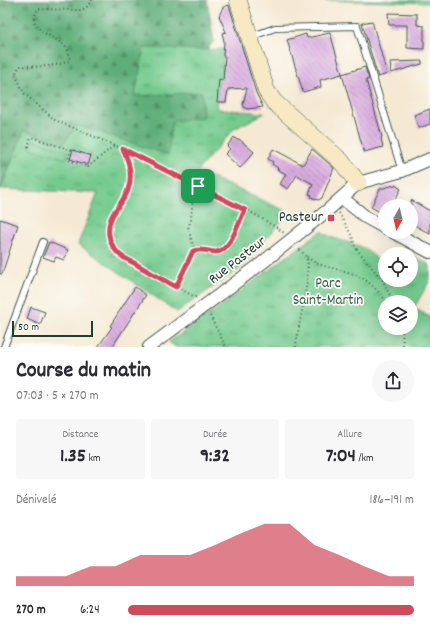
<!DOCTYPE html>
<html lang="fr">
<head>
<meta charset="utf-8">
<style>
  body { margin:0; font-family:Dekko,sans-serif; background:#f7f7f7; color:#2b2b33; height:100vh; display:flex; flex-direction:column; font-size:15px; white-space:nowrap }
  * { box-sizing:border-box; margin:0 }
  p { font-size:13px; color:#7c7c81 }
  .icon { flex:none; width:22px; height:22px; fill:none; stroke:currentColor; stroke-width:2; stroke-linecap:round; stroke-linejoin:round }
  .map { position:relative; height:347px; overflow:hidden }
  .drawer { display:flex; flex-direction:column; background:#fff; flex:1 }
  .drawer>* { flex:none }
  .needle { width:26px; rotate:188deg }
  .buttons { position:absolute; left:378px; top:199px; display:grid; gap:8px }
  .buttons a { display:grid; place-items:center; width:40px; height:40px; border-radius:50%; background:#fff; box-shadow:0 4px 16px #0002; font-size:20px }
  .scale { position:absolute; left:12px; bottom:10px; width:81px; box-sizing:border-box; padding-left:4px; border:2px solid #1f3d34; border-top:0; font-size:11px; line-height:14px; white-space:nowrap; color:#1f3d34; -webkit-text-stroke:3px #fdfcf7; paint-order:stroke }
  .pin { position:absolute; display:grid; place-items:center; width:34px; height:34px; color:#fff; margin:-17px; border-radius:8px; box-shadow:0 2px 6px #0006 }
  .round { display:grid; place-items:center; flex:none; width:42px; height:42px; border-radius:21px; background:#f7f7f7 }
  .headline { display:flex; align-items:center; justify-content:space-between; height:68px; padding:0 16px }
  h1 { font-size:22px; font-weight:700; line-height:30px }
  .metrics { display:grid; grid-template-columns:repeat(3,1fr); gap:6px; height:68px; padding:4px 16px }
  .metrics div { display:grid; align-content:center; border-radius:4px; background:#f7f7f7; text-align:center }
  .metrics b { font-size:20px; font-weight:700 }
  .metrics small { font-size:11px; font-weight:400 }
  .metrics p { font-size:11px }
  .chart { height:112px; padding:8px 16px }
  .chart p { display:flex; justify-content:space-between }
  .chart svg { width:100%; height:72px; margin-top:4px; fill:#d1495b; opacity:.7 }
  ul { padding:0 16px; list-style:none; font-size:13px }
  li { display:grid; grid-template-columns:64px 48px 1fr; align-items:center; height:30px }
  li i { height:10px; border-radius:5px; background:#d1495b }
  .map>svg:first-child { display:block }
</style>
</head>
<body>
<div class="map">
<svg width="430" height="347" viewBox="0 0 430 347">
  <defs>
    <pattern id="forest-firs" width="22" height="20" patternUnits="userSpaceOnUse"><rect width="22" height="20" fill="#5fae79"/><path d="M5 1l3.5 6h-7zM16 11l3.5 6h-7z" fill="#4e8f64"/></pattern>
    <pattern id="park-tufts" width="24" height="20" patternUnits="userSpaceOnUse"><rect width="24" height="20" fill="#74ca8e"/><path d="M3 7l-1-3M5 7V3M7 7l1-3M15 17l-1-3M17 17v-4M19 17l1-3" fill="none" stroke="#5fa575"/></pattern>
    <pattern id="building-back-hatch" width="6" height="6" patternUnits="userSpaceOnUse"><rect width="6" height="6" fill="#d8aadf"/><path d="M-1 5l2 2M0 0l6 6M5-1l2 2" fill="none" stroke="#af8cb6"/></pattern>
  </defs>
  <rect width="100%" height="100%" fill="#fdfcf7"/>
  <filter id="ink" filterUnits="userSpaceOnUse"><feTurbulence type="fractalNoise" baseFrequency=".025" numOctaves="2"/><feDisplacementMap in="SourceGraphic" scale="8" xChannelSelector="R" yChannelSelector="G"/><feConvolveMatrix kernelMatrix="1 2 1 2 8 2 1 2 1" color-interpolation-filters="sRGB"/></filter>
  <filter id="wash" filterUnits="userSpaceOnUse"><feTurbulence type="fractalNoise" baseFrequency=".012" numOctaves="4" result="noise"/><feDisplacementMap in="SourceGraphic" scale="16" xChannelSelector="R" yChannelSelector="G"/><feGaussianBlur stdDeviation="0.9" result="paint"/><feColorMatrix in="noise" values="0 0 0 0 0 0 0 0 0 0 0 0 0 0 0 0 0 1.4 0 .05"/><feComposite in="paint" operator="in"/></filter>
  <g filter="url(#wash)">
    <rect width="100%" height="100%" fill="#f5e9d3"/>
    <path fill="url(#forest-firs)" stroke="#3f7656" d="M0,0H207L214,41L207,50L145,48L135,96L202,91L203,117L168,155L77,126L63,145L24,130L0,189Z"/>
    <g fill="url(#park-tufts)" stroke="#4a8461" fill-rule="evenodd">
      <path d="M144,48L207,50L223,49V80H219L217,109L265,113L234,129L197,171L286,211L285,217L239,269L177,312L78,244L98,193L1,189L24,130L63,145L77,125L168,155L172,122L203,117L202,92L135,96Z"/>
      <path d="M321,231C332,240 344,240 357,245C367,249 377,259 385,266V280H411V254L430,265V280L414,308L430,317V347H176L169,342L225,303ZM385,302H411V328H385Z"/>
    </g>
    <g fill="#74ca8e" stroke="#4a8461">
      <path d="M316,0H430V3Z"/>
      <path d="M33,140L68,151L66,159L30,148Z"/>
    </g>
    <g id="blocks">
      <g fill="url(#building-back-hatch)">
        <path d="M229,5L256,93L263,107L247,109L244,107L243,104L247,88L228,89L226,102H217L219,79L223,80L225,56H223L224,41L222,33L226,32L219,16L223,7Z"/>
        <path d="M388,13L417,14V25L424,26V49L407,48V25H389Z"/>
        <path d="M372,21L387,74L378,77L362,23Z"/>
        <path d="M330,33L342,74L365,67L369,79L366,80L382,137L381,138L383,147L364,152L342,74L320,80L321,87L303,92L287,40L306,34L307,38Z"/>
        <path d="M422,61V64L391,73L390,62Z"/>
        <path d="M430,109V124L419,128L414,115Z"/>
        <path d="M234,137L237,140L239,139L254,152L240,168L225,154L230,149L227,146Z"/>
        <path d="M273,149L303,165L312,149L334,168L322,198L318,200L311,197L312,195L309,194L313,184L297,175L288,189L280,184L286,174L277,169L278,168L272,164L273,162L268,159Z"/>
        <path d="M73,150L91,156L88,165L70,159Z"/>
        <path d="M395,185L401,189L391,206H385V215L371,207L380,189Z"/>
        <path d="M411,200L430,211V234L411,223Z"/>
        <path d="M0,219L18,225L2,274H0Z"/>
        <path d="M49,242L68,250L64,260L56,257L54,261L43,257Z"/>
        <path d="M135,287L146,295L112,347H98L112,327L110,326Z"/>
        <path d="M31,307L45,312L40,325L27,319Z"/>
      </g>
    </g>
  </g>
  <g filter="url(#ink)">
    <use href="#blocks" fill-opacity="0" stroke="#3f574c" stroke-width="1"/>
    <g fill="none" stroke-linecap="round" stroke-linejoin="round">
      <g stroke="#3f574c" stroke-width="8">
        <g id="lane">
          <path d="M250,37L275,28L357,26L402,171"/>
          <path d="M4,347L43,242"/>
        </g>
      </g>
      <g stroke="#3f574c" stroke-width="14">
        <g id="street">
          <path d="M342,198L367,218L385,228"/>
          <path d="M393,232L430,252"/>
          <path d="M149,347L262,263L328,210L358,183L402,171L430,159"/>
        </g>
      </g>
      <g stroke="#3f574c" stroke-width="18">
        <path id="secondary" d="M238,0L266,90L274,102L341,161L358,183"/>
      </g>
      <g stroke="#3f574c" stroke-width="2" stroke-dasharray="1 3" stroke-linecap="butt">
        <path d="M92,0L86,8L80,10L38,9L34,17C34,20 35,24 37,26C45,38 74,42 69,61C55,67 36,67 20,66L15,74L24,93L55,120L123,149C129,161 133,177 128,191C124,199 119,204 115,212C104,229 109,242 121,256L197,298"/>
        <path d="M28,147L31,137L71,150L68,160L88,167L115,145"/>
        <path d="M123,149L249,211L276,227L284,233"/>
        <path d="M339,213L352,236L355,247L383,281L393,302"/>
        <path d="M193,251C201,248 207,251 215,252C230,253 239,221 245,210"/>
        <path d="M307,257C322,269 336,267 353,274C368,279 377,290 387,302"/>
        <path d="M176,287L193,251L194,248L188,228L191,220L193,195L197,186"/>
        <path d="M210,316L226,347"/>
        <path d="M402,328L403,347"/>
        <path d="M296,347C297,329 313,269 306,257C305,254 300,251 298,248"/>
      </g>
      <use href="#lane" stroke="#fff" stroke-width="6"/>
      <use href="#street" stroke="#fff" stroke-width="12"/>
      <use href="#secondary" stroke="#f6e9c3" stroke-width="17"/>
    </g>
  </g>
  <g fill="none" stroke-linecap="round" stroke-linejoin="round" filter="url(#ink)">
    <g stroke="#fff" stroke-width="8">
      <path id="route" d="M123,149L245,210C239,221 230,253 215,252C207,251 201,248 193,251L176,287C163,280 151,273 139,266C133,262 125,259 120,255C107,243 105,226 115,211C120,204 125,198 128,190C133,176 129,161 123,149Z"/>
    </g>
    <use href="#route" stroke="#d1495b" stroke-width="5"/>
  </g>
  <rect fill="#d1495b" stroke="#fdfcf7" stroke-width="1.5" x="327" y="214" width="8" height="8" rx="2"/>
  <g text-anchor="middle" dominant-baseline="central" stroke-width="3.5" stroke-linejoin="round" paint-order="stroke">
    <g font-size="15" fill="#1f3d34" stroke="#fdfcf7" text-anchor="end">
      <text x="323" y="218">Pasteur</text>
    </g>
    <g font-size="15" fill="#1f3d34" stroke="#fdfcf7">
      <text transform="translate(238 261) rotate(-38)">Rue Pasteur</text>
    </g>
    <g font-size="15" fill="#34604a" stroke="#fdfcf7">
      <text x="328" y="284">Parc<tspan x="328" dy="17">Saint-Martin</tspan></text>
    </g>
  </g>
</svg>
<div class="buttons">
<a><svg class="needle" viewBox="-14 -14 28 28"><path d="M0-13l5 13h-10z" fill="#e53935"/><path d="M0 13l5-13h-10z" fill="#7c7c81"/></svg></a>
<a><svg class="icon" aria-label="locate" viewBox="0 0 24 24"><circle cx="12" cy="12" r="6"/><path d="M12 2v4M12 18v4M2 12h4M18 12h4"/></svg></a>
<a><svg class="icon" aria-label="layers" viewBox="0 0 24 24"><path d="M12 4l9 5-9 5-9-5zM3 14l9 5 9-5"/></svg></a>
</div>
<div class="scale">50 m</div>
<div class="pin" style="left:198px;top:186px;background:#1e9e55"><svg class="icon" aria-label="arrive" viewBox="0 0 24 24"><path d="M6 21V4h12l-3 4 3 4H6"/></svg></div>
</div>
<section class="drawer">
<div class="headline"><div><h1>Course du matin</h1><p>07:03 · 5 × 270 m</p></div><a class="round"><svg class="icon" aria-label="share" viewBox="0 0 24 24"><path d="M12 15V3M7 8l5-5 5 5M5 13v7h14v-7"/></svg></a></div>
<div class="metrics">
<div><p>Distance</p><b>1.35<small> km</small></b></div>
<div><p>Durée</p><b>9:32</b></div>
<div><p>Allure</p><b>7:04<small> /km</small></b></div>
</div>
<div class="chart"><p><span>Dénivelé</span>186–191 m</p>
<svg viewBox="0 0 160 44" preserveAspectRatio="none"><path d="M0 44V38L10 38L20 38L30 32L40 32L50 25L60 25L70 25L80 19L90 12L100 6L110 6L120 19L130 25L140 32L150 38L160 38V44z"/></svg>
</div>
<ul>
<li><b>270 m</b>6:24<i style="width:100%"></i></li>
</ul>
</section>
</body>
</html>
